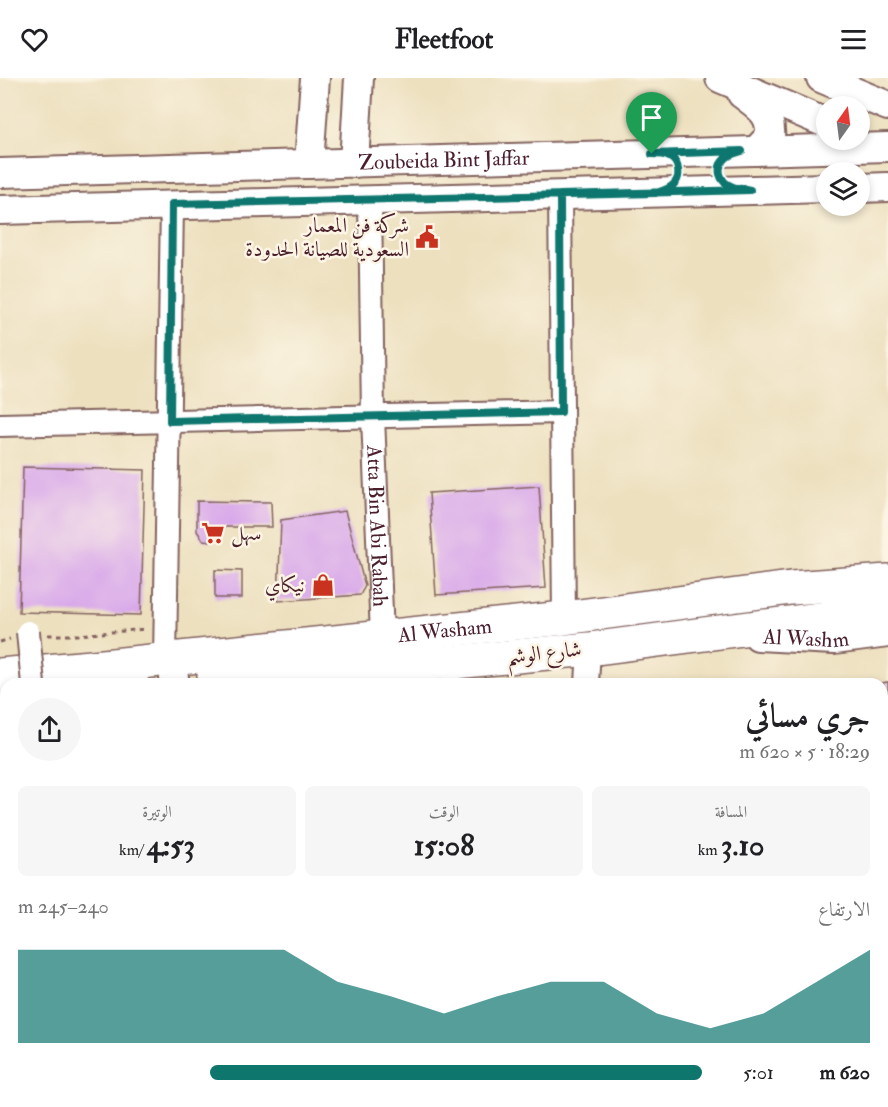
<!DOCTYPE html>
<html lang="ar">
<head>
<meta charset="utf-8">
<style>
  body { margin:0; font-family:"IM FELL Double Pica",Amiri,serif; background:#f6f6f6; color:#202124; direction:rtl; height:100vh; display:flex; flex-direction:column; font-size:22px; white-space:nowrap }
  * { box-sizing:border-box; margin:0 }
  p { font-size:20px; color:#757577 }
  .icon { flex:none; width:33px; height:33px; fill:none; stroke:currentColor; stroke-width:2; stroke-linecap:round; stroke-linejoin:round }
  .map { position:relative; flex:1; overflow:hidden; direction:ltr }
  .sheet { position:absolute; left:0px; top:600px; width:888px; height:429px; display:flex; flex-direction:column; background:#fff; border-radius:18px 18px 0 0; box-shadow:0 3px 9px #0003; direction:rtl }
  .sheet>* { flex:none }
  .needle { width:39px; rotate:14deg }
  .tools { position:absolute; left:816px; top:18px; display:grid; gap:12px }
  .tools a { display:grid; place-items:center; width:54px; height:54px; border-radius:50%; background:#fff; box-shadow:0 3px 9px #0003; font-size:30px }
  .pin { position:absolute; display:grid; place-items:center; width:51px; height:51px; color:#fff; margin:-62px -26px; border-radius:50% 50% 50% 0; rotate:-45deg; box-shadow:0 0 6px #0007 }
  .pin .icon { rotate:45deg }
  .round { display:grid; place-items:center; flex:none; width:63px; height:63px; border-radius:32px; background:#f6f6f6 }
  .head { display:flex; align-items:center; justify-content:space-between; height:102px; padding:0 18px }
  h1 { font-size:33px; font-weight:800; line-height:45px }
  .metrics { display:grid; grid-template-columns:repeat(3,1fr); gap:9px; height:102px; padding:6px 18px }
  .metrics div { display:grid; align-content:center; border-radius:9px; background:#f6f6f6; text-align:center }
  .metrics b { font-size:30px; font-weight:800 }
  .metrics small { font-size:16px; font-weight:400 }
  .metrics p { font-size:16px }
  .chart { height:168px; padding:12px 18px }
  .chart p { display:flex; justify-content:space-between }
  .chart svg { width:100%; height:108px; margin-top:6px; fill:#0f766e; opacity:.7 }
  ul { padding:0 18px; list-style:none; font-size:20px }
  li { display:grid; grid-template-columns:96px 72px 1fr; align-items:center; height:45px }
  li i { height:15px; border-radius:8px; background:#0f766e }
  header { display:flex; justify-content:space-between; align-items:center; height:78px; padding:0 18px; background:#fff; font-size:27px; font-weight:800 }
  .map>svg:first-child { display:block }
</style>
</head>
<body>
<header><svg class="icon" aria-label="menu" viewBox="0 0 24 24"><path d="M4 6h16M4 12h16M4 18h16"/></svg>Fleetfoot<svg class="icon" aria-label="heart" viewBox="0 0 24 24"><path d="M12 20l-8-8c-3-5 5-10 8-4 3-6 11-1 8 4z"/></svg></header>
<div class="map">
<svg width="888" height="1029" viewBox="0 0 888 1029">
  <rect width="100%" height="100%" fill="#fcf5e5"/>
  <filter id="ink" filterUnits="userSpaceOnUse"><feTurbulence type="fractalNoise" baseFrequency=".0167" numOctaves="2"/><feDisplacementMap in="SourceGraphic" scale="12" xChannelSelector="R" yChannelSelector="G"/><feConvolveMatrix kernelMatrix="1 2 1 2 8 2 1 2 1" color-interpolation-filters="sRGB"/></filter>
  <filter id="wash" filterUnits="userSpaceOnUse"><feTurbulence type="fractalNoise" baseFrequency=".008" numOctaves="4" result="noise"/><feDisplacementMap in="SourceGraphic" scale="24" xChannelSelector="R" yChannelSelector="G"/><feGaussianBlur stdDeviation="1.35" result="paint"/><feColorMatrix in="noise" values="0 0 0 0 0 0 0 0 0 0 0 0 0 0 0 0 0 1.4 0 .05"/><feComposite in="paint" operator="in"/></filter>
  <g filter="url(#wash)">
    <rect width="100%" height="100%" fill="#ede0bf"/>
    <g id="blocks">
      <g fill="#d7a5ea">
        <path d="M23,389L145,392L141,537L19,534Z"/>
        <path d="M539,408L546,510L436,517L429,415Z"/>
        <path d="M197,423L271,424L272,449H220L217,460L211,463L203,462L197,453Z"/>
        <path d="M345,433L365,508L360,517L278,523L281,442Z"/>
        <path d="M215,492L242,493V520H215Z"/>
        <path d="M888,604V673L882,674V605Z"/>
        <rect x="882" y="827" width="6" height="24"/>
        <path d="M882,941H888V969L882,968Z"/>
        <path d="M37,1023H121V1029H38Z"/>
        <rect x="187" y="1023" width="108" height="6"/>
        <rect x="305" y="1023" width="61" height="6"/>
        <rect x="460" y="1023" width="85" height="6"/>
      </g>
    </g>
  </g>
  <g filter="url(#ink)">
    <use href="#blocks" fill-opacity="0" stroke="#83635f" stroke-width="1.5"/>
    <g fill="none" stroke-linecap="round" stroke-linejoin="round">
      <g stroke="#83635f" stroke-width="14">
        <path id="service" d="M448,590L457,606"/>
      </g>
      <g stroke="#83635f" stroke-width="26">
        <g id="minor">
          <path d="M560,117L564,540"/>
          <path id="s1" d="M370,122L373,339L382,558"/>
          <path d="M0,347L561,334"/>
          <path d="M165,582L172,126"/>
          <path d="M587,606L589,571"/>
          <path d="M882,686L888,685"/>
          <path d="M882,803H888"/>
          <path d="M0,840H6"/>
          <path d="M0,993H6"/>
          <path d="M882,1005H888"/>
          <path d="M376,1029L377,1023"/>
          <path d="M557,1029L558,1023"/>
          <path d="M758,1029V1023"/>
        </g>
      </g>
      <g stroke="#83635f" stroke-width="32">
        <g id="tertiary">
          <path d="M720,0L826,45"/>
          <path d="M821,0L888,28"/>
          <path d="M742,16C758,28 772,36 770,58L756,73"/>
          <path d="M354,85L359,0"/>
          <path d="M309,86L315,0"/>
          <path id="s2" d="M0,95L888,69"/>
          <path d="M860,110L888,109"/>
          <path d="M0,132L826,110"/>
          <path id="s3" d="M758,558L834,562L888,555"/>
          <path d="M134,603V606"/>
          <path d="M174,606V599"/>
          <path d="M133,1029V1023"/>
          <path d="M172,1029V1023"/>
        </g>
      </g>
      <g stroke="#83635f" stroke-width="36">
        <g id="primary">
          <path id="s4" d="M0,597L103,588L564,540L791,510L888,503"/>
          <path d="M214,597L445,585L589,571L888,532"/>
          <path d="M0,631L6,629"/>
        </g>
      </g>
      <g stroke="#83635f" stroke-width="3" stroke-dasharray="4.5 4.5" stroke-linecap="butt">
        <path d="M48,557H78L146,551"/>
        <path d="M0,564L10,561"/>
      </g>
      <use href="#service" stroke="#fff" stroke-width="10"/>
      <use href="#minor" stroke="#fff" stroke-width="22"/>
      <use href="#tertiary" stroke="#fff" stroke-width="28"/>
      <use href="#primary" stroke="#fff" stroke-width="33"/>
      <g stroke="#83635f" stroke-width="26" stroke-linecap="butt">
        <path id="minor-bridge" d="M28,554L33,606"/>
      </g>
      <use href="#minor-bridge" stroke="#fff" stroke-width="22"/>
    </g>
  </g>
  <g fill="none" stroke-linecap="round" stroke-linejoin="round" filter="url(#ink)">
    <g stroke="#fff" stroke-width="12">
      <path id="route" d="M652,76C664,76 677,78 678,92C679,97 678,102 674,106C670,111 662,113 656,115L172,126L170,343L561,334L560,117L750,112C744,111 737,111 731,108C720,104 715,90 725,81C729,76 736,75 742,73L652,76"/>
    </g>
    <use href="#route" stroke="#0f766e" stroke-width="8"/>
  </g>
  <defs>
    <g id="civic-bare" transform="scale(1.8)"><path d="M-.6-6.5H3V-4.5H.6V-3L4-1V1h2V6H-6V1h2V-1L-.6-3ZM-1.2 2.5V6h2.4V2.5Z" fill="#c8321e" stroke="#fcf5e5" stroke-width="2.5" paint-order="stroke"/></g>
    <g id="supermarket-bare" transform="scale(1.8)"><path d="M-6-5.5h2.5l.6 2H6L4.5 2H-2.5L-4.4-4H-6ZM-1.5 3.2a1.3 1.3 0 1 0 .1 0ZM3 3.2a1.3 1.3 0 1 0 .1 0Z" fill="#c8321e" stroke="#fcf5e5" stroke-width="2.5" paint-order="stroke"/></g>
    <g id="shop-bare" transform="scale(1.8)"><path d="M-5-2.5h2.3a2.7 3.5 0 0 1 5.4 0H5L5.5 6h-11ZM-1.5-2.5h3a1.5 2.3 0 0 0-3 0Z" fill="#c8321e" stroke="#fcf5e5" stroke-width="2.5" paint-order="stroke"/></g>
  </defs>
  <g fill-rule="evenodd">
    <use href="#civic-bare" x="427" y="159"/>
    <use href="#supermarket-bare" x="213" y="455"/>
    <use href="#shop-bare" x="323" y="507"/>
  </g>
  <g text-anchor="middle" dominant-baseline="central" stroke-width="5" stroke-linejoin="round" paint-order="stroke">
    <g font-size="21" fill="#4a1f2b" stroke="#fcf5e5">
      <text stroke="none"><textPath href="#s2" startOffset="444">Zoubeida Bint Jaffar</textPath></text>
      <text stroke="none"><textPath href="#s1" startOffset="326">Atta Bin Abi Rabah</textPath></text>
      <text stroke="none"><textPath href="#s4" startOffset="447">Al Washam</textPath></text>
      <text stroke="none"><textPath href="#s3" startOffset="48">Al Washm</textPath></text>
      <text transform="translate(544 575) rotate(-6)">شارع الوشم</text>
    </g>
    <g font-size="21" fill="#4a1f2b" stroke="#fcf5e5" text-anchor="end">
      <text x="409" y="147">شركة فن المعمار<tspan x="409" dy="24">السعودية للصيانة الحدودة</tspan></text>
      <text x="231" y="455" text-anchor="start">سهل</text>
      <text x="305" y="507">نيكاي</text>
    </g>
  </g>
</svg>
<div class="tools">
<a><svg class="needle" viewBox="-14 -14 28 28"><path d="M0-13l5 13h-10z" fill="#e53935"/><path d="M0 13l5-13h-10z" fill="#757577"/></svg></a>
<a><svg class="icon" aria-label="layers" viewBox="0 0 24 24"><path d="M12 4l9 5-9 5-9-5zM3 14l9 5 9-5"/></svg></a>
</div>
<div class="pin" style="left:652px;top:76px;background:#1e9e55"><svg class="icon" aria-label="arrive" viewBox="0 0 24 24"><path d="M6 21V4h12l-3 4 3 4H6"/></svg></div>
<section class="sheet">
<div class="head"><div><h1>جري مسائي</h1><p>18:29 · 5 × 620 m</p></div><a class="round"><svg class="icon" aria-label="share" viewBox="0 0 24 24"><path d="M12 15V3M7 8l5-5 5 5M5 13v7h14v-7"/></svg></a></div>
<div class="metrics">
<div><p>المسافة</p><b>3.10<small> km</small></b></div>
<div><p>الوقت</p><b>15:08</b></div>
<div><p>الوتيرة</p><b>4:53<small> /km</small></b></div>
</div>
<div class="chart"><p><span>الارتفاع</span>240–245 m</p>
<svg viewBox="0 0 160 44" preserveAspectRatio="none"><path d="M0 44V6L10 6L20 6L30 6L40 6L50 6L60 19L70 25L80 32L90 25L100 19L110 19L120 32L130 38L140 32L150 19L160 6V44z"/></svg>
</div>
<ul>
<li><b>620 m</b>5:01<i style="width:72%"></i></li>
</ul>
</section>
</div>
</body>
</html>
